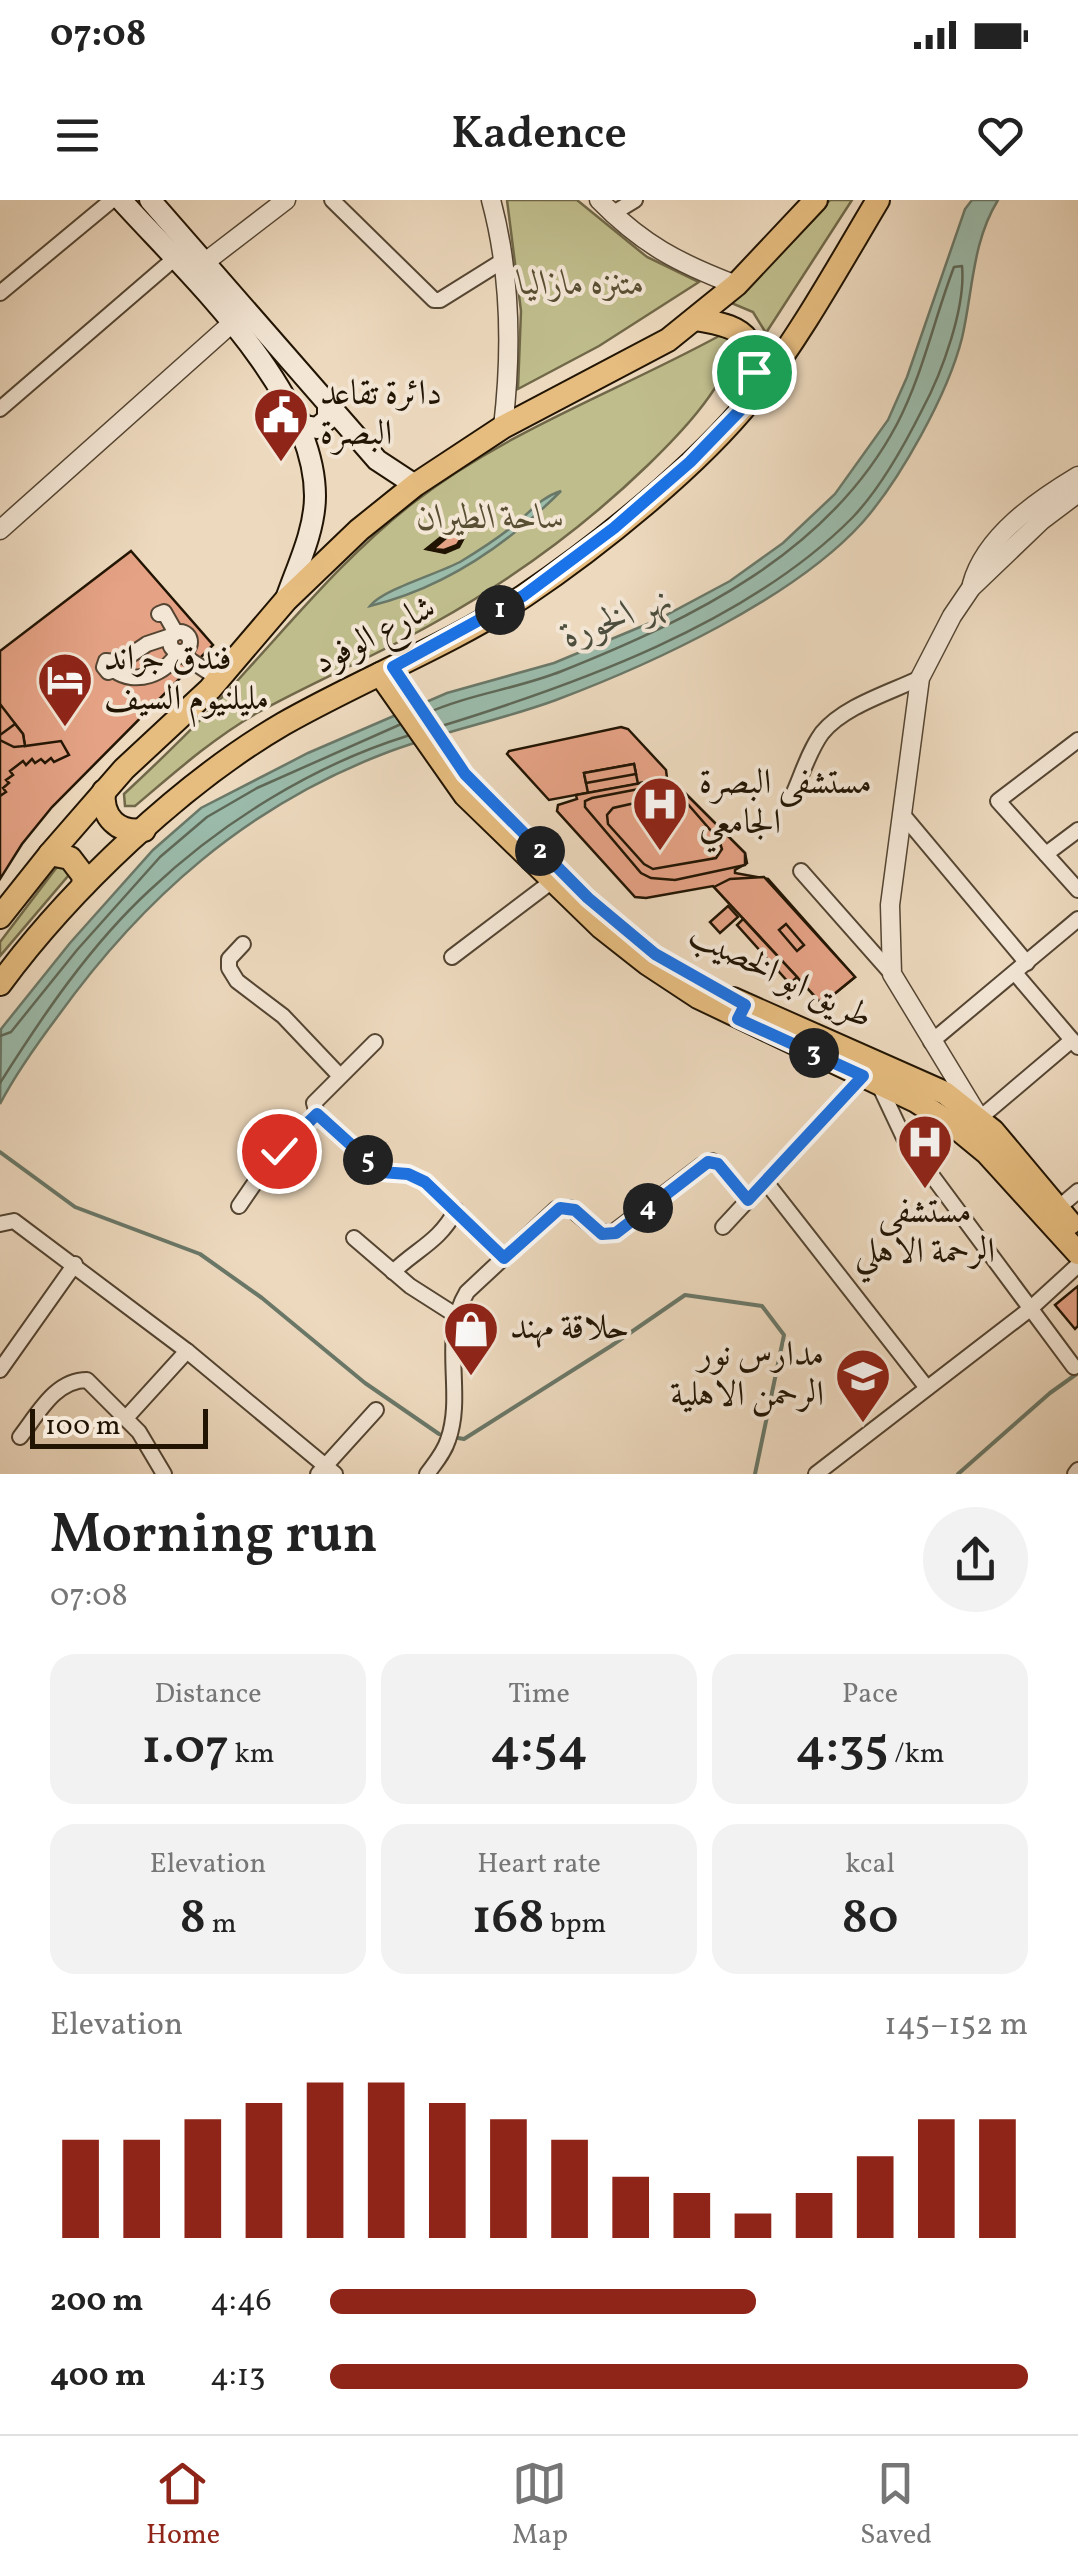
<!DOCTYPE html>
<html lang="en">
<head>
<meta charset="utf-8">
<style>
  body { margin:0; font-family:Vollkorn,Amiri,serif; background:#f2f2f2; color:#222; height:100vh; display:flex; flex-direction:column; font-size:38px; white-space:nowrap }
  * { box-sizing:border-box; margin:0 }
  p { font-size:32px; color:#767676 }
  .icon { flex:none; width:55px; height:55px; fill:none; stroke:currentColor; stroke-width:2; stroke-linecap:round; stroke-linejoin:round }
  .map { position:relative; height:1274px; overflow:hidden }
  .sheet { display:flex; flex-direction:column; background:#fff; flex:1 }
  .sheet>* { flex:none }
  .scale { position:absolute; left:30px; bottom:25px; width:178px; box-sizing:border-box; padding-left:10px; border:5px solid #211403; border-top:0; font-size:28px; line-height:35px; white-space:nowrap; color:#211403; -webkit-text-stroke:8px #f3e6d5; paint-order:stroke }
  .pin { position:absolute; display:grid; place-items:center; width:85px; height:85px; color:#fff; margin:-42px; border:5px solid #fff; border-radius:50%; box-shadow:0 2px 10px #0007 }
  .km { position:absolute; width:50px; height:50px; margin:-25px; border-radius:50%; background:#222; color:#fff; font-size:28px; line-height:50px; text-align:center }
  .round { display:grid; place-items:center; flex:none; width:105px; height:105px; border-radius:52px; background:#f2f2f2 }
  .head { display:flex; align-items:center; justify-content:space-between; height:170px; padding:0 50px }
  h1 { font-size:55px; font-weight:600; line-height:75px }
  .metrics { display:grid; grid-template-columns:repeat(3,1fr); gap:15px; height:170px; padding:10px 50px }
  .metrics div { display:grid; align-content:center; border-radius:25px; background:#f2f2f2; text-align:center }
  .metrics b { font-size:50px; font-weight:600 }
  .metrics small { font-size:28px; font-weight:400 }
  .metrics p { font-size:28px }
  .chart { height:280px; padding:20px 50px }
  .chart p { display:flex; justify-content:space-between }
  .chart svg { width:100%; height:180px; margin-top:10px; stroke:#8f2418; stroke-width:6 }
  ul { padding:0 50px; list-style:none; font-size:32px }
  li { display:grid; grid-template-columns:160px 120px 1fr; align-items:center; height:75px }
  li i { height:25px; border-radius:12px; background:#8f2418 }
  .status { display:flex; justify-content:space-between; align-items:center; height:70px; padding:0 50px; background:#fff; direction:ltr }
  .status svg { height:28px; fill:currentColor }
  header { display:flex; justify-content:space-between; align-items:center; height:130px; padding:0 50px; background:#fff; font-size:45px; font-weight:600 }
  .tabs { display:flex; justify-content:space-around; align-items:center; height:140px; border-top:2px solid #e0e0e0; background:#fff; font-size:28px; color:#767676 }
  .tabs a { display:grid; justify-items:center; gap:5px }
  .tabs .selected { color:#8f2418 }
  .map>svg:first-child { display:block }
</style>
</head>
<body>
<div class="status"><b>07:08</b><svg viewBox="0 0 49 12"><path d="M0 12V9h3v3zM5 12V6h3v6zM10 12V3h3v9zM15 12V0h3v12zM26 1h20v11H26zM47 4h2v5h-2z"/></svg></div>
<header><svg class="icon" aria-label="menu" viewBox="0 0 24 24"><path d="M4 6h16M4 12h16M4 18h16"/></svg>Kadence<svg class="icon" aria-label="heart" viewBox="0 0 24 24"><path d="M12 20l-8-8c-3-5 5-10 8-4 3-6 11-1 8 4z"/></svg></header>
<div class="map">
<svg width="1078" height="1274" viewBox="0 0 1078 1274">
  <rect width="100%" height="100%" fill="#edd9be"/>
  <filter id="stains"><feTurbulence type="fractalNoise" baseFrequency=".002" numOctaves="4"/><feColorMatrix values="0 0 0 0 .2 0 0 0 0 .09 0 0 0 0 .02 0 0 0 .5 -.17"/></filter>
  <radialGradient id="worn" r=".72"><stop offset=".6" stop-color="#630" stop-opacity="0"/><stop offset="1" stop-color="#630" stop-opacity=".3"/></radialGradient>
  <g fill="#c0bd8c" stroke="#706848" stroke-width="2.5">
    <path d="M507,0H577L647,57L699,82L599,146L518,189L521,111Z"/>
    <path d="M830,0H852L766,133L753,112L729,102Z"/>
    <path d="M719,136L730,138L735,150C718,194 681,233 648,265C584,327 511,380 434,423C376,456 314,481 257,513C212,539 174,573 135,606H125L124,594C167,554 208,514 247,470C300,412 350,352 413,303C506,231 616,192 719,136Z"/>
    <path d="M63,665L70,672L68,676L0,756V742L57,667Z"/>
  </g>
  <g fill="#9bbbab" stroke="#6a7868" stroke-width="2.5">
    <path d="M972,0H998C972,42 973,91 962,138C948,194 900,280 862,323C793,399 652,464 556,500C499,521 439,532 383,554C246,607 143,698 58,816C37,844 16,873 0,904L1,829L70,743L153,650L201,608L308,553L447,493L554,463L657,420L730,381L783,343L835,294L888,220L907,177L965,9Z"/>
    <path d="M561,291C508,344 445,388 370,406C382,390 437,374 460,362C480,350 500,337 518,322C533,309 542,297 561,291Z"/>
  </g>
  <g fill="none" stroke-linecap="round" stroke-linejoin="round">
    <g stroke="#5e6857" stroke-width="2.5">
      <path d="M425,514C469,494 517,489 562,471C692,419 829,353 897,224C923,174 934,119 954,67L962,66C966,107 942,173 922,210C904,246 880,289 852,318C747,424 575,485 435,528"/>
      <path d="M0,836L11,832L77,750L160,657L207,617L257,588L399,525"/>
      <path d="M0,883C43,815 91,744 151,689C222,622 314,565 407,536"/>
    </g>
    <g stroke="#6a7868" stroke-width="4">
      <path d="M0,952L75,1007L200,1054L262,1098L365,1183L439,1234"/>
      <path d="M458,1238L464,1239L611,1146L685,1095L762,1106L784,1135L755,1274"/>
      <path d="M958,1274L1050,1193L1078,1173"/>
    </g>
  </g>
  <g fill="#e5a285" stroke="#211403" stroke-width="2.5">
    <path d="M467,316V332L459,347L445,353L426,349Z"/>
    <path d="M466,318L467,332L458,347L444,352L428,349Z"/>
    <path d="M466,320L464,337L458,346L444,351L430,349Z"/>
    <path d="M465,322L462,337L457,345L444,350L433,349Z"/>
    <path d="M131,351L213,445L52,607L22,644L0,679V451Z"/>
    <path d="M0,504L23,534L25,546L61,541L69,555L54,562L51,558L45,563L41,559L35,563L32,559L26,565L23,561L10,571L13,575L6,580L9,583L3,588L6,592L0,596Z"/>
    <path d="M15,524L23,534L25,546L14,547L0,540V535Z"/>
    <path d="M621,527L628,529L666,570L667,578L549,600L507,554L509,551Z"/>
    <path d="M634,564L638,584L588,593L584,573Z"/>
    <path d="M634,564L636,574L586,583L584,573Z"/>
    <path d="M663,579L664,584L677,585L745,653L747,663L735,670V673L768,679L855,777L822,804L713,686L646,698L635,697L557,611L558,605L577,599L576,595Z"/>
    <path d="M670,583L677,585L745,653V665L675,680L651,678L641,673L585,607V601L592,598Z"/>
    <path d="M670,595L680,598L677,605L686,619V634L675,655L656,663L642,651L640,627L647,613L667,602Z"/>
    <path d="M666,596L686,602L719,640L722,649L716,658L653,669L644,664L608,624L607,615L613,608Z"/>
    <path d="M764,677L855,777L822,804L714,687L730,679Z"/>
    <path d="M728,706L738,717L720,733L710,722Z"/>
    <path d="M743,719L797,777L790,784L737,725Z"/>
    <path d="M786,724L804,745L797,751L779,730Z"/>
    <path d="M1078,1086V1126L1075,1129L1055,1105Z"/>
  </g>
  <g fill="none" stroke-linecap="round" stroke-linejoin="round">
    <g stroke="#544532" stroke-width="18">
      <g id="minor">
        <path d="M332,0L434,100H440L504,60"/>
        <path d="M612,14L635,0"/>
        <path d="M0,93L112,0"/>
        <path d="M0,209L174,59"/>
        <path d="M159,414L164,412L176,433"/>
        <circle cx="180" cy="442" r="10"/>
        <path d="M183,452L184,456L219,479"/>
        <path d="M116,465L147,444L171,436"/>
        <path d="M114,470L115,462L106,461L104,467L108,472L114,470C135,486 167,474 178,452"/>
        <path d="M1078,540L998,601L1078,690"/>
        <path d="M791,599C801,578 808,552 822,533C844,506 889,493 920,478"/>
        <path d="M903,615L1027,763"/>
        <path d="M1046,654L1078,630"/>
        <path d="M801,671L892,774"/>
        <path d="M243,744L229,759V768L237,781L283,816L339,875"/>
        <path d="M452,757L551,682"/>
        <path d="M1015,773L1078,847"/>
        <path d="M931,842L1078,719"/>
        <path d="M879,885L904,938L1074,1167"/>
        <path d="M317,914L381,972L408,974L425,982L505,1058"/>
        <path d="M980,918L1072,840"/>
        <path d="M766,982L927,1188"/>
        <path d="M239,1006L267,965L317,914L314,903L375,842"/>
        <path d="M1052,1013L1078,991"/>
        <path d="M0,1024L14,1021L187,1151L335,1274"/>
        <path d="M723,1027L863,876"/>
        <path d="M354,1038L410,1086L457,1116"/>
        <path d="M393,1072C418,1048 439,1042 456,1010"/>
        <path d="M0,1170L75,1064"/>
        <path d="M126,1218L187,1151"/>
        <path d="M20,1237C38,1214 55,1180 87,1180L139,1232L164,1274"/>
        <path d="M318,1274L376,1210"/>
        <path d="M427,1274C435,1263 444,1253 448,1240C465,1193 439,1138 467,1092L556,1009L570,1008L598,1031L611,1034L702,965L712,961L718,964L749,1000"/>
        <path d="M816,1274L1030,1109L1078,1065"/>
        <path d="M1075,1274L1078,1270"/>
      </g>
    </g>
    <g stroke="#544532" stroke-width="21">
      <g id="tertiary">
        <path d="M491,0C511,74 512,151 503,227"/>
        <path d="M599,0C642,44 678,63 736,85"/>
        <path d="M204,63L286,0"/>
        <path d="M0,330L232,123"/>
        <path d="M972,384C985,336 1038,300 1078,276"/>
        <path d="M977,914L892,774L890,705L920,478L952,416L971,388L1042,320L1078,293"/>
      </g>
    </g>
    <g stroke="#211403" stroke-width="24">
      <g id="secondary">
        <path d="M121,0C188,74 315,190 315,296C315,331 297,367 286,399"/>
        <path d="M150,0L377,260L415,285"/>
        <path d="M292,213L305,226L317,228L328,219V204"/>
      </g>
    </g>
    <g stroke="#211403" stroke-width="26">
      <g id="primary">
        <path d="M695,119C753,128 758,140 751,197"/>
        <path d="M380,474L465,595L601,727L648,764L698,797L916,901L953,925L987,953L1078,1053"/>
        <path d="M104,591C101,617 118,634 144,630"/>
        <path d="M50,654L70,658L83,675L84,685"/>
        <path d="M0,717L50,654L124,569L210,489L286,400L359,330L415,285L503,227L668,140L736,85L816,0"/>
        <path d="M0,784C70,689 182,583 283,524C362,479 448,446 524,396C597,347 698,266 752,198C800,136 838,67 878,0"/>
        <path d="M733,799L945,893L993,931L1070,1023"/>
      </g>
    </g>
    <use href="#minor" stroke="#f3e6d5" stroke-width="14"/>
    <use href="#tertiary" stroke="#f3e6d5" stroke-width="18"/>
    <use href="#secondary" stroke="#f3e6d5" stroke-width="20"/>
    <use href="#primary" stroke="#e6bc7f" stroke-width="22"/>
  </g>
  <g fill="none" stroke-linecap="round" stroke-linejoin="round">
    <g stroke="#fff" stroke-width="20">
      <path id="route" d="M279,951L317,914L381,972L408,974L425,982L504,1058L560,1008L575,1010L602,1034L616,1033L708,962L718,964L748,1000L863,876L738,819L745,805L655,754L588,698L465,574L393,467L523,396L614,328L690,262L750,200L754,172"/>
    </g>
    <use href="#route" stroke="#1a73e8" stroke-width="12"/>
  </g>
  <defs>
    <g id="civic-pin" transform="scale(2.875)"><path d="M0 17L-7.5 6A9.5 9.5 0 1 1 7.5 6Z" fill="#8f2418" stroke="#f3e6d5"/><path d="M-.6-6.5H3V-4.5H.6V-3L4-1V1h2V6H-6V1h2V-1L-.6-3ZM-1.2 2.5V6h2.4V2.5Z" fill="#fff"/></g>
    <g id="hotel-pin" transform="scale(2.875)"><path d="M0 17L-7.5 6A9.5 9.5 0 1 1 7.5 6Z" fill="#8f2418" stroke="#f3e6d5"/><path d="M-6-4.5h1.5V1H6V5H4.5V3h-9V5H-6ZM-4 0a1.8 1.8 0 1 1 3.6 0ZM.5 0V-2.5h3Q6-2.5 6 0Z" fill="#fff"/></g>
    <g id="hospital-pin" transform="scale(2.875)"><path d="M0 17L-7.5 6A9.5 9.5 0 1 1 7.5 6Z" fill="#8f2418" stroke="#f3e6d5"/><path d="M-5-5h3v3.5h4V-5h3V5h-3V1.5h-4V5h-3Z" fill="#fff"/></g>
    <g id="shop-pin" transform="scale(2.875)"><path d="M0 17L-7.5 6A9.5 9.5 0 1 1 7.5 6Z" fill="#8f2418" stroke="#f3e6d5"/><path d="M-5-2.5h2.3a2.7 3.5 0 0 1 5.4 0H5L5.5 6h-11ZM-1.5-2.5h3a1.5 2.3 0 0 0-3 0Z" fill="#fff"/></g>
    <g id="school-pin" transform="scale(2.875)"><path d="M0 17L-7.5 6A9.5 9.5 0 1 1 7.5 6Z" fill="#8f2418" stroke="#f3e6d5"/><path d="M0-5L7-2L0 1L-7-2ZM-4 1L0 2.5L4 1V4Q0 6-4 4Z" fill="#fff"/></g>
  </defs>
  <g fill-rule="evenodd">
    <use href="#civic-pin" x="281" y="215"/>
    <use href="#hotel-pin" x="65" y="480"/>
    <use href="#hospital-pin" x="660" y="604"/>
    <use href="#hospital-pin" x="925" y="942"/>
    <use href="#shop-pin" x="471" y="1129"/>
    <use href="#school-pin" x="863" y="1176"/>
  </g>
  <g text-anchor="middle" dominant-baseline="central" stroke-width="8" stroke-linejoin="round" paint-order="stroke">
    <g font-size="35" font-style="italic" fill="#594f33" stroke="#f3e6d5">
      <text x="582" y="85">متنزه مازاليا</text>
      <text x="491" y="319">ساحة الطيران</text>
    </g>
    <g font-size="35" fill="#211403" stroke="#f3e6d5" text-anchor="start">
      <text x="320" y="195">دائرة تقاعد<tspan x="320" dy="40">البصرة</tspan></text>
      <text x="104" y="460">فندق جراند<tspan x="104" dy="40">مليلنيوم السيف</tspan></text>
      <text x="699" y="584">مستشفى البصرة<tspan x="699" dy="40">الجامعي</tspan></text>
      <text x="925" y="1013" text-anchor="middle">مستشفى<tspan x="925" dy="40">الرحمة الاهلي</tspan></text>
      <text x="510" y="1129">حلاقة مهند</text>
      <text x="824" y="1156" text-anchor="end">مدارس نور<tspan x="824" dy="40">الرحمن الاهلية</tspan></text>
    </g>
    <g font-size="35" fill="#211403" stroke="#f3e6d5">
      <text transform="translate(375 436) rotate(-27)">شارع الوفود</text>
      <text transform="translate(780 777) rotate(26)">طريق ابو الخصيب</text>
    </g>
    <g font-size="38" font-style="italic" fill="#4c4e3e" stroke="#f3e6d5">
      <text transform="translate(618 419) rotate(-20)">نهر الخورة</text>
    </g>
  </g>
  <rect width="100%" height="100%" filter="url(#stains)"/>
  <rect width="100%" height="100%" fill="url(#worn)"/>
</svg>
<div class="scale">100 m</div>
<div class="pin" style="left:754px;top:172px;background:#1e9e55"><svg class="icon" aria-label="arrive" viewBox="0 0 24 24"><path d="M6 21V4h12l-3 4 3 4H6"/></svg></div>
<div class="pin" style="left:279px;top:951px;background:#d93025"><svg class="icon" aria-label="check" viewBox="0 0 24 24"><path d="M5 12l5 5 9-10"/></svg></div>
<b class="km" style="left:500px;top:410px">1</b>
<b class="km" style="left:540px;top:651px">2</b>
<b class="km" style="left:814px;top:853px">3</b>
<b class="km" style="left:648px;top:1008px">4</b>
<b class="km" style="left:368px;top:960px">5</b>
</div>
<section class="sheet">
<div class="head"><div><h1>Morning run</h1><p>07:08</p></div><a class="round"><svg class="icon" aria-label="share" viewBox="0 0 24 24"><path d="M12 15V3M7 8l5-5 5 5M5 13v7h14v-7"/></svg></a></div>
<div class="metrics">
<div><p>Distance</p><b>1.07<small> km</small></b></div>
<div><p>Time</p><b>4:54</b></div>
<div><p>Pace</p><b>4:35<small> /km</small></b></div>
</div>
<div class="metrics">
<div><p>Elevation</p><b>8<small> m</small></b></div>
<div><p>Heart rate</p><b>168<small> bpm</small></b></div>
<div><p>kcal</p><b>80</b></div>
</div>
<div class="chart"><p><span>Elevation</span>145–152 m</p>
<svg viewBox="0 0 160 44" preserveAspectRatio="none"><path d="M5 44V20M15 44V20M25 44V15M35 44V11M45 44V6M55 44V6M65 44V11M75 44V15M85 44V20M95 44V29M105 44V33M115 44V38M125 44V33M135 44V24M145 44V15M155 44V15"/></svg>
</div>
<ul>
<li><b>200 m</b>4:46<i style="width:61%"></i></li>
<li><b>400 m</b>4:13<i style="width:100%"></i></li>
</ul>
</section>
<nav class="tabs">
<a class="selected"><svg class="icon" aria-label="home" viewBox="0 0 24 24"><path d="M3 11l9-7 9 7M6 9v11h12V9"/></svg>Home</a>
<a><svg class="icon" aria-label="map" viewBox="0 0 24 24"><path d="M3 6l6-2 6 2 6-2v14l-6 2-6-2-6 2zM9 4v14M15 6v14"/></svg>Map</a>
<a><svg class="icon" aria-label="saved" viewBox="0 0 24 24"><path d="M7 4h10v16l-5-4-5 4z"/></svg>Saved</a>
</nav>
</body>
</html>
